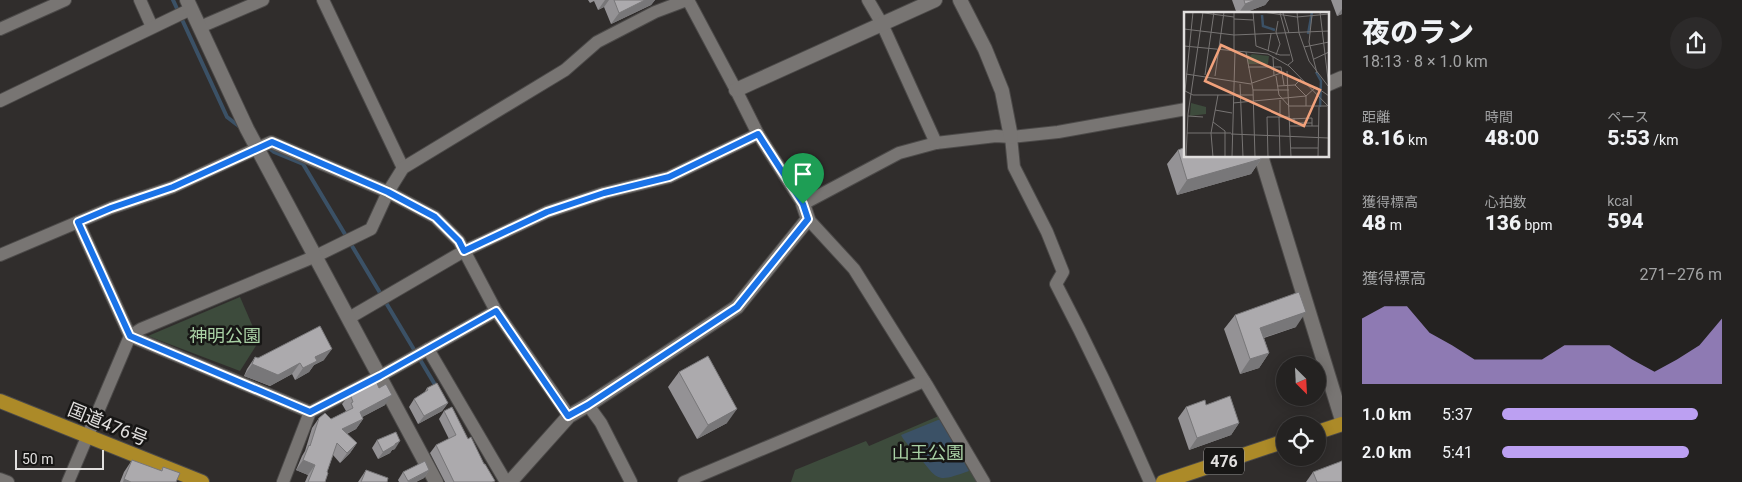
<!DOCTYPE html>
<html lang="ja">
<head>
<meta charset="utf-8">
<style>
  body { margin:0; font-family:Roboto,"Noto Sans JP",sans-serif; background:#2c2a2a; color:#f1f3f6; height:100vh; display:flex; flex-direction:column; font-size:19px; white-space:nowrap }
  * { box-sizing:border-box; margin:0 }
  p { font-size:16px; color:#a3a4a5 }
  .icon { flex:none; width:28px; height:28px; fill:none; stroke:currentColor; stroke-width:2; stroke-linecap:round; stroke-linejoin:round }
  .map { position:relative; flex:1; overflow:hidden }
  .sheet { display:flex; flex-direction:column; background:#242221; width:400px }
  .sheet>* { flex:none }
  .needle { width:32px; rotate:156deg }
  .fabs { position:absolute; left:1276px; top:356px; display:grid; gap:10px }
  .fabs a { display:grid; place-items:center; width:50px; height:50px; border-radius:50%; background:#242221; box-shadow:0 2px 12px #0003,0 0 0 1px #413f3f; font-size:25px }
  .scale { position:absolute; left:15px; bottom:12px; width:89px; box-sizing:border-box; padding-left:5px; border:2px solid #e1dfde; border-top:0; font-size:14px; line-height:18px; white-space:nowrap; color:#e1dfde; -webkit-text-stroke:4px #171615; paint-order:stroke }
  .pin { position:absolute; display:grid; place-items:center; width:42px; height:42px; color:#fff; margin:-51px -21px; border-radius:50% 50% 50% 0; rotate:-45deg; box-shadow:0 0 5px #0007 }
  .pin .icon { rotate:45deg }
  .round { display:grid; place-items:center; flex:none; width:52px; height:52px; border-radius:26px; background:#2c2a2a }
  .overview { display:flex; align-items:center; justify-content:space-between; height:85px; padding:0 20px }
  h1 { font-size:28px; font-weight:800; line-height:38px }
  .figures { display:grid; grid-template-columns:repeat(3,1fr); gap:8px; height:85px; padding:5px 20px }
  .figures div { display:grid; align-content:center }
  .figures b { font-size:21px; font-weight:800 }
  .figures small { font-size:14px; font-weight:400 }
  .figures p { font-size:14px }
  .chart { height:140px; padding:10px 20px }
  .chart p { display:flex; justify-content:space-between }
  .chart svg { width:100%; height:90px; margin-top:5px; fill:#bca0f2; opacity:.7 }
  ul { padding:0 20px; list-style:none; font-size:16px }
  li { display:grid; grid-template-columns:80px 60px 1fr; align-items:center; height:38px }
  li i { height:12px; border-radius:6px; background:#bca0f2 }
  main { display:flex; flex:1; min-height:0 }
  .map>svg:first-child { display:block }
</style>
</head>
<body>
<main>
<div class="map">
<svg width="1342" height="482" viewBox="0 0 1342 482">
  <rect width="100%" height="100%" fill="#302d2c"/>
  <g fill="#3d4b3c">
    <path d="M240,297L259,341L240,371L148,336Z"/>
    <path d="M941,415L981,482H791L795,470L866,441L869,446Z"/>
  </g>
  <path fill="#3b5166" d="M938,420H941L969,471C938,482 938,482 919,456C913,449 905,443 901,435Z"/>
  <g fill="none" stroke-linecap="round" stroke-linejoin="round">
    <g stroke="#3b5166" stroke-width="4">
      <path d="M173,0L227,117L240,127"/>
      <path d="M268,147L274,152L303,164L437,388"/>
    </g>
    <g stroke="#4c4a49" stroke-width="14">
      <g id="minor">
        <path d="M140,0L152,27"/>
        <path d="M323,0L403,168"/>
        <path d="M688,0L736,90L758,134L803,204L899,153L936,143L996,136L1011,137L1058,132L1186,109"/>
        <path d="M868,0L882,24L936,143"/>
        <path d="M200,27L263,0"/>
        <path d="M0,29L65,0"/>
        <path d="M0,101L191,9"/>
        <path d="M1011,137L1014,167L1047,232L1063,272L1056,284C1090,349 1121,415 1150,482"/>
        <path d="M808,219L854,269L928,387L984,482"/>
        <path d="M78,222L130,336L310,412"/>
        <path d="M0,255L111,208L173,187L271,142L388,192L435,217L459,241L496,311L569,416"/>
        <path d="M349,318L464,251L547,212L604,193L669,177L758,134"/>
        <path d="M428,349L506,482"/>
        <path d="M588,405L601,423L631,482"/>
        <path d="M0,479L8,482"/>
        <path d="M68,482L130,336L141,329L316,256L371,229L388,192L403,168L565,70L597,42L655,12L687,0"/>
        <path d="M283,482L310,412L380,376L496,311"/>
        <path d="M684,482L924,381"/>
      </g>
    </g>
    <g stroke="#4c4a49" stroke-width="16">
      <g id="tertiary">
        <path d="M187,0L247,129L436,482"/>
        <path d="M960,0L985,49L1002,91L1011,137"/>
        <path d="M1328,84L1342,78"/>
        <path d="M736,90L935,0"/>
        <path d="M1261,156L1342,420"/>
        <path d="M510,482L569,416L588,405L737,307L808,219L803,204"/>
      </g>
    </g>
    <g stroke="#4c4a49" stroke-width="16">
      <g id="trunk">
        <path d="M0,401L202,482"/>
        <path d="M1318,432L1342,424"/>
        <path d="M1163,482L1285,441"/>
      </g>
    </g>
    <use href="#minor" stroke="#787573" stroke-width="12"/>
    <use href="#tertiary" stroke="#787573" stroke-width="14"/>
    <use href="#trunk" stroke="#ac8a28" stroke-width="14"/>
  </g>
  <g fill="#949295">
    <path d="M588,0H655L651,5L611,24L604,7L598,10L594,1L590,3Z"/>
    <path d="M1232,0H1269L1265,5L1241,14H1237Z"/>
    <path d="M1331,0H1342V14L1337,16Z"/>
    <path d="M1178,150L1186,156H1263L1251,174L1177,195L1167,164Z"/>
    <path d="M1235,315L1296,327L1264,338L1269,353L1259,368L1240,374L1224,329Z"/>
    <path d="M255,357L258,358L324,360L314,365L309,372L295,380L292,374L270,386L244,376L247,369Z"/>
    <path d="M679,372L727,423L697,439L668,387Z"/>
    <path d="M427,388L448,403L442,411L418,424L409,407L414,399L424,393Z"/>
    <path d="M350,394L385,405L362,417L363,419L356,429L347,434L357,443L350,453L340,463L333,455L327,472L325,482H305L308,475L296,470L302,456L305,451L312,428L319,418L331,419L345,412L346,411L342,404Z"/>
    <path d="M1206,405L1239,423L1231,435L1189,450L1178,418L1186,407Z"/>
    <path d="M444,411L468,439L494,482H445L430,453L436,445L449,439L439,419Z"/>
    <path d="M377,440L395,449L392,450L390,453L378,459L372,448Z"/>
    <path d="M132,460L160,471L163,467L176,482H120L124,472Z"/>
    <path d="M366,470L387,482H358Z"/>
    <path d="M429,470L424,478L416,482H399L398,480L403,472Z"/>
    <path d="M1313,472L1342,482H1306Z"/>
  </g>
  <g fill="#787779">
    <path d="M605,0H609L604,7L598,10Z"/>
    <path d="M645,0H655L651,5L611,24L619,13Z"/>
    <path d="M1255,0H1269L1265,5L1241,14H1238L1245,4Z"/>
    <path d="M1342,9V14L1337,16Z"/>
    <path d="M1260,156H1263L1251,174L1177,195L1187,180Z"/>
    <path d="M1306,312L1296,327L1250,342L1260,328Z"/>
    <path d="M332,349L324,360L314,365L309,372L295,380L303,368L315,357Z"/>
    <path d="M1269,353L1259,368L1240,374L1250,359Z"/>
    <path d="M300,363L292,374L270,386L244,376L252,364Z"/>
    <path d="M392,395L385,405L353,422L360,412Z"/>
    <path d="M448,403L442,411L418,424L424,416Z"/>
    <path d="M737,409L727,423L697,439L708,425Z"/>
    <path d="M363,419L356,429L335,439L342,429Z"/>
    <path d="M1239,423L1231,435L1189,450L1197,438Z"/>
    <path d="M400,441L395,449L392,450L390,453L378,459L383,452Z"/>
    <path d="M357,443L350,453L340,463L347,453Z"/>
    <path d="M303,460L315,465L308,475L296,470Z"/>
    <path d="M429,470L424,478L416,482H407Z"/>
    <path d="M124,479L131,482H123Z"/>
  </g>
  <g fill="#acaaad" stroke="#787779">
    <path d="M614,0H645L619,13Z"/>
    <path d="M1244,0H1255L1245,4Z"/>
    <path d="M1186,147V156H1260L1261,159L1187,180L1178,150Z"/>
    <path d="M1299,292L1306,312L1260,328L1269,353L1250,359L1235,315Z"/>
    <path d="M320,326L332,349L315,357L317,361L303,368L300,363L278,375L252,364L255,357L258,358Z"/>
    <path d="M708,356L737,409L708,425L679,372Z"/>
    <path d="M376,381L379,388L386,384L392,395L360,412L363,419L342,429L357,443L347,453L337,443L327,472L328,473L325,482H308L315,465L303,460L309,445L310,446L319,418L325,413L331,419L353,408L351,403L353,402L350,394Z"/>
    <path d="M437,383L448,403L424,416L414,399L428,390L427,388Z"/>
    <path d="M1230,396L1239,423L1197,438L1186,407L1205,400L1206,405Z"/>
    <path d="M452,407L468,439L471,437L484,464H485L495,481L492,482H454L436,445L456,435L444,411Z"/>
    <path d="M396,432L400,441L395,444V445L383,452L377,440Z"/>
    <path d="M132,460L162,471L163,467L180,473L176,482H131L124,479Z"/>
    <path d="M425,461L429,470L408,481L403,472Z"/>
    <path d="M1342,461V482H1317L1313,472Z"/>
    <path d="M366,470L388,478L387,482H361Z"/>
  </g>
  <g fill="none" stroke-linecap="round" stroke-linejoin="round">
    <g stroke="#fff" stroke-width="10">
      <path id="route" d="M758,134L803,204L808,219L737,307L588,405L568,416L496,311L380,376L310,412L130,336L78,222L111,208L173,187L272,142L388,192L435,217L459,241L464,251L547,212L604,193L669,177Z"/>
    </g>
    <use href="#route" stroke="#1a73e8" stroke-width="6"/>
  </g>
  <g text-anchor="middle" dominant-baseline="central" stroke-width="5" stroke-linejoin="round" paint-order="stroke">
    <rect fill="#171615" stroke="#a4a3a2" stroke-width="1" x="1204" y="447.5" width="40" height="27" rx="4"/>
    <g font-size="16" font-weight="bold" fill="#e1dfde">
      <text x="1224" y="461">476</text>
    </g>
    <g font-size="18" fill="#a9d1a5" stroke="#171615">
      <text x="225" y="335">神明公園</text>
      <text x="928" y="452">山王公園</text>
    </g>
    <g font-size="18" fill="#e1dfde" stroke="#171615">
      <text transform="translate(108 424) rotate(22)">国道476号</text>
    </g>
  </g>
  <g transform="translate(1184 12)">
    <rect width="145" height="145" fill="#302d2c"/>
    <path d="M63,41L66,44L68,42L85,44L84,52H64ZM7,91L22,95V102L6,104Z" fill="#3d4b3c"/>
    <path fill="none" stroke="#3b5166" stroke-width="2.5" d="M78,3L79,14L91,18M124,22L128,0M132,60L137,69L136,95"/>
    <path fill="none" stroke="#777473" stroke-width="1" d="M13,0L50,5M69,0L72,34L96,43H106M79,0L113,5L145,2M113,0L115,21L125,49L144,74M136,0L145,76L144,145M96,1L109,49L104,53M99,1L105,21M128,3L125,30L133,61M50,7L69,8M0,17L50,23L145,19M0,34L84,42L105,54L145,95M120,35L145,30M50,39V0M84,39L87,22M62,40L69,78L71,145M92,43L96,32L92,20L94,9M89,45L90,64M130,47L145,40M64,55H97L100,73M103,59L107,145M2,62L67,72M21,63L30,0M31,64L40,0M92,64L95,83L105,94H143M68,71L100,60M56,72L59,145M111,73L122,84V94M94,74L111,73L117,67M69,78H105M1,79L9,0M1,79L9,83H69M96,88V105M49,91L122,84L132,75L145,84M31,98L48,101M4,104L19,105M95,105L96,145M110,106V111H128M106,107L128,106V114M29,110L41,119V145M106,114H135M3,121H47M47,122L145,126M107,136H134M2,145L4,102L19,0M29,145L27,121L34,83M48,145L51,39M84,145L83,105H106M134,145L135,95"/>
    <path fill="#f1a17b" fill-opacity="0.15" stroke="#f1a17b" stroke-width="2.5" d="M37,33L136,78L120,114L21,69Z"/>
    <rect width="145" height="145" fill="none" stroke="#e1dfde" stroke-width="2.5"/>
  </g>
</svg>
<div class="fabs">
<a><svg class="needle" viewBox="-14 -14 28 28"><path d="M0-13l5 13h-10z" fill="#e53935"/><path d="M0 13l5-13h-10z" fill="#a3a4a5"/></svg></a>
<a><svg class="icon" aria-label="locate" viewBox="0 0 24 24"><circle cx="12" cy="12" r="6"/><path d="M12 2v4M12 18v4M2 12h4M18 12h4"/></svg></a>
</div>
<div class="scale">50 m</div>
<div class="pin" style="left:803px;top:204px;background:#1e9e55"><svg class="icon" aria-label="arrive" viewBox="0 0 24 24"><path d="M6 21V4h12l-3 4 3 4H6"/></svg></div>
</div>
<section class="sheet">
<div class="overview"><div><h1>夜のラン</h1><p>18:13 · 8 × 1.0 km</p></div><a class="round"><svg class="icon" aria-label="share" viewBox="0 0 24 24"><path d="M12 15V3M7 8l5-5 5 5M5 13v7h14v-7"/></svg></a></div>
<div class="figures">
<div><p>距離</p><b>8.16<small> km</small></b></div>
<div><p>時間</p><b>48:00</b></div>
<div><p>ペース</p><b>5:53<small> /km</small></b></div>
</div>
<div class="figures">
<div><p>獲得標高</p><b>48<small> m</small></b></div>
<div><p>心拍数</p><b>136<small> bpm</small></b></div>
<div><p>kcal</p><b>594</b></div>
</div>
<div class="chart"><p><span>獲得標高</span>271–276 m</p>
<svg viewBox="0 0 160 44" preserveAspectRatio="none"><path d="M0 44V12L10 6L20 6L30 19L40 25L50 32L60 32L70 32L80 32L90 25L100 25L110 25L120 32L130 38L140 32L150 25L160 12V44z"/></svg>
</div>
<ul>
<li><b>1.0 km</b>5:37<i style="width:89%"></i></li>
<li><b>2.0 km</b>5:41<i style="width:85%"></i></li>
</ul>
</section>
</main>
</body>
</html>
